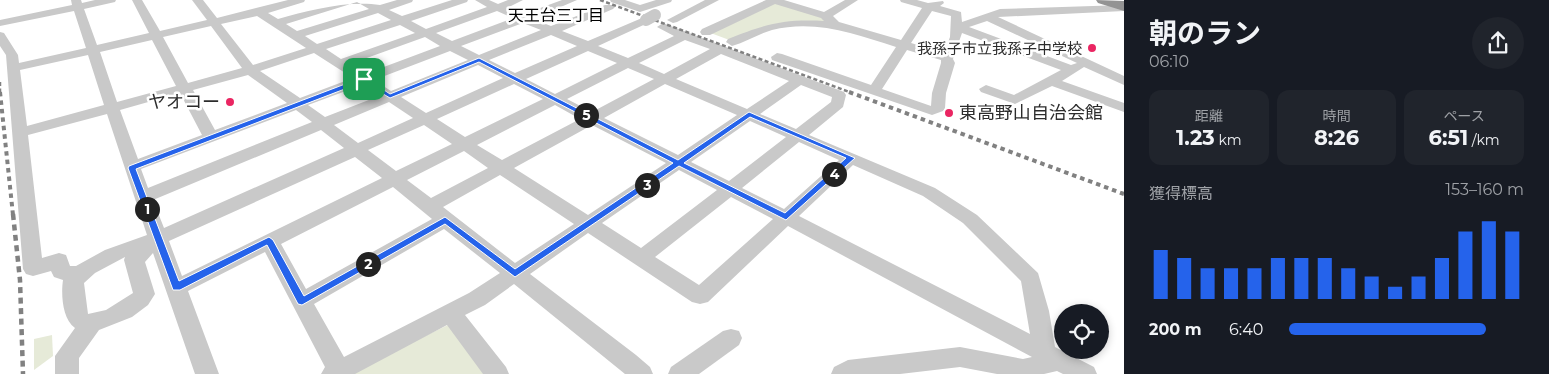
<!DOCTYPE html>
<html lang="ja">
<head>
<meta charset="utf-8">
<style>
  body { margin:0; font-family:Montserrat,"Noto Sans JP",sans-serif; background:#20242c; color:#f1f3f6; height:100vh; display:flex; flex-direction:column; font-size:19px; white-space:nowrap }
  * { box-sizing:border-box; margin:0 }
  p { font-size:16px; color:#9ea1a6 }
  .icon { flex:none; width:28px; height:28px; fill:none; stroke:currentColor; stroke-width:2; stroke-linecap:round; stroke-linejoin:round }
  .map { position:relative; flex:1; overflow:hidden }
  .side { display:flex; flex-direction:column; background:#171b24; width:425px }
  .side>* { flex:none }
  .tools { position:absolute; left:1054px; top:304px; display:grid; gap:10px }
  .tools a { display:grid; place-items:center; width:55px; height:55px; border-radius:50%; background:#171b24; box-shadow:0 2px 8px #0003; font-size:25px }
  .pin { position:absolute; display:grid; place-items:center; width:42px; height:42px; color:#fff; margin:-21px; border-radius:10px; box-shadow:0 2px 8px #0006 }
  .km { position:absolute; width:25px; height:25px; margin:-12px; border-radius:50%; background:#222; color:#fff; font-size:14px; line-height:25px; text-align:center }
  .round { display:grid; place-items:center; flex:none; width:52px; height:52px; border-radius:26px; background:#20242c }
  .headline { display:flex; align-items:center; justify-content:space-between; height:85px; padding:0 25px }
  h1 { font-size:28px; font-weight:700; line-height:38px }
  .metrics { display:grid; grid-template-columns:repeat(3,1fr); gap:8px; height:85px; padding:5px 25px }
  .metrics div { display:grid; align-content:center; border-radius:12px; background:#20242c; text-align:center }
  .metrics b { font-size:21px; font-weight:700 }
  .metrics small { font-size:14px; font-weight:400 }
  .metrics p { font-size:14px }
  .chart { height:140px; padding:10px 25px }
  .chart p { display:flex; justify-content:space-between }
  .chart svg { width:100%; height:90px; margin-top:5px; stroke:#2563eb; stroke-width:6 }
  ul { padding:0 25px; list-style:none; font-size:16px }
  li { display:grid; grid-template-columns:80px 60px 1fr; align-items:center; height:38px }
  li i { height:12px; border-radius:6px; background:#2563eb }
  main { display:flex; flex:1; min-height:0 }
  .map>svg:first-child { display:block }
</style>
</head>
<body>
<main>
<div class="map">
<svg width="1124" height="374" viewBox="0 0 1124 374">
  <rect width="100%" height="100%" fill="#fff"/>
  <g fill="#e6ead8">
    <path d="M775,1L823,16L832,24L798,22L732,41L708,32Z"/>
    <path d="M450,324L487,374H346Z"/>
    <path d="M52,335L53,356L34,370V339Z"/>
  </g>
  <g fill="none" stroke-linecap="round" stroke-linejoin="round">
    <g fill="#c9c9c9" fill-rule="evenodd">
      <path d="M71,0H81L82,3L95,0H116L115,2L84,9L97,45L149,33L132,0H142L160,31L207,20L192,0H203L217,18L288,0H305L304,2L268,13L278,19C309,10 349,0 380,5L397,0H413L412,2L389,10L402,16L452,0H468L467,2L411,21L426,29L487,7L475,0H489L498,4L508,0H523L507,8L524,14L562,0H577L533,19L551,26L605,5H613L615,7L613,9L562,31L588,41L642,18H650L652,20L650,22L598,46L628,58L674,36L657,27L663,23L844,92L846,95L843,107L809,135L935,188L977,215L1038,273L1049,311L1055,347L1094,367L1097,374H1063L1057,371L1044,374H997L960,367L900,374H831L834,367L848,360L960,347L1023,359L1032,357L788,226L708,302L700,304L692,302L588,233L530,274L636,355L650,367L653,374H625L514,284L485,305L465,315L506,367L509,374H483L447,325L355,374H321L325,367L265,252L188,291L219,374H195L153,253L145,262L155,294L148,305L132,317L99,330L79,358V374H55V356L75,328C62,319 61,294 63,280L54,277L51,271L33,276L26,274L23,269L6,55L0,46V32L4,33L18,55L19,63L86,48L74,11L0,26V20L72,5ZM357,2L369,9L297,31L286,24ZM497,11L513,18L452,41L436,33ZM378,13L391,20L317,44L305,36ZM257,16L306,48L253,65L221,24ZM523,23L541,30L479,55L461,46ZM400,25L415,33L341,59L326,49ZM211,26L242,68L188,83L163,37ZM551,35L577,46L515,73L489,60ZM425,37L440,46L365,74L350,64ZM152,40L176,86L117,102L100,52ZM685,40L710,49L664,74L639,63ZM450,51L468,60L391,91L374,80ZM588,51L617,63L555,94L526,79ZM314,53L353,78L300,98L260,71ZM721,54L789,81L747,109L676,79ZM88,55L104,105L27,126L20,70ZM478,65L503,78L426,113L401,97ZM628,68L654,79L592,112L567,99ZM248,75L287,103L215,130L193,90ZM514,84L543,99L465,137L437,119ZM665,84L737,115L678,155L604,118ZM362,85L379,96L325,117L308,105ZM801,85L832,97L831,102L796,129L760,114ZM180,93L202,135L138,159L120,110ZM389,102L413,118L358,143L334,125ZM555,105L580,119L502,160L477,145ZM296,110L312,122L148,188L141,169ZM107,114L147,235L105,250L76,266H70L66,255L59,253L42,258L28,135ZM750,121L786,137L729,181L691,162ZM424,125L452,144L396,171L368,150ZM592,125L666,163L588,215L514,168ZM321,130L344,148L164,228L153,200ZM799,142L839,160L784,209L742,188ZM464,151L488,168L431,198L407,180ZM355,157L382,178L182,276L169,241ZM853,165L923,196L963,223L1021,281L1030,334L799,216ZM679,170L717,190L641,248L602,223ZM500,175L574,224L515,263L443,207ZM393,187L432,219L306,289L281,244ZM731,197L773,219L699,285L655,257ZM444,229L500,273L469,293L344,357L314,304ZM125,257L124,260L133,293L106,310L88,314L84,283L95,273Z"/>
      <path d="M610,0H625L640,5L656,0H672L671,2L640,12L611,2Z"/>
      <path d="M705,0H719L677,22L673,23L667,20Z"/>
      <path d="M766,0H784L824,12L845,0H858L833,16L839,22L901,40L922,8L901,2L900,0H917L928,3L943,1L944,3L940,6L961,12L962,22L1000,9L1124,5V11L998,17L1124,76V85L1084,67L1062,81L1124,103V112L1052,86L1015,104L981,92L979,89L986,85L1014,95L1061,70L962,33L953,59L955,63L946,93L945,108L943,111L932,115L772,60L771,57L777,53L782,54L871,85L896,47C856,34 815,19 772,30C758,34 746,42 732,46L726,42L728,39C766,24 783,19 824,21L821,18L775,4L710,35H702L700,32L702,29ZM932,11L951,16L950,37L944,53L911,43ZM987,21L1077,63L1071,65L969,27ZM907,50L941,60V63L932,93L931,106L882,89Z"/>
      <path d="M731,329L739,331L742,338L739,345L699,374H668L671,367L723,331Z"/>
    </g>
    <path fill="#939393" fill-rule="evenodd" d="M1096,0L1124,1V11L1098,3Z"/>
    <g stroke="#818181" stroke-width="2.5" stroke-dasharray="4 2.5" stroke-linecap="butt">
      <path d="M600,0L852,93"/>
      <path d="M0,82V93"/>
    </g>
    <g stroke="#818181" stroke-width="4" stroke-dasharray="4.5 4" stroke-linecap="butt">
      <path d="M0,92L13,215"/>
      <path d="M849,92L1124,194"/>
    </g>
    <path stroke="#818181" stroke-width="4.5" stroke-dasharray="6 4.5" stroke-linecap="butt" d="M13,214L20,280L23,374"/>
    <path stroke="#c9c9c9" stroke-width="12" d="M646,20L655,15"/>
  </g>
  <path fill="#2563eb" stroke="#fff" fill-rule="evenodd" d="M479,58L678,160L749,112L855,158L786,220L679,166L515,277L445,224L302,305L298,304L267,245L180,290H173L128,168L129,166L361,78H366L390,94ZM479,62L673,163L515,269L445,217L304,296L273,240L269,237L179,281L136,169L363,82L390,98ZM750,117L846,158L785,213L684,163Z"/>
  <g fill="#ea2662" stroke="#fff" stroke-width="2">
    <circle cx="1092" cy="48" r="5"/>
    <circle cx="230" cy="102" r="5"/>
    <circle cx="949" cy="113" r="5"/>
  </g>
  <g text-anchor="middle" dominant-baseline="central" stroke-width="5" stroke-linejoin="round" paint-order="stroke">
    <g font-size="15" fill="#2c2c2c" stroke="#fff" text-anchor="end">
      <text x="1082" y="48">我孫子市立我孫子中学校</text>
    </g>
    <g font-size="16" fill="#000" stroke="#fff">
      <text x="556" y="15">天王台三丁目</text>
    </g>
    <g font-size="18" fill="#2c2c2c" stroke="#fff" text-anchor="end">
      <text x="220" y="102">ヤオコー</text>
      <text x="959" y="113" text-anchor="start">東高野山自治会館</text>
    </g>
  </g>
</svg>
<div class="tools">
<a><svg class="icon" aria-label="locate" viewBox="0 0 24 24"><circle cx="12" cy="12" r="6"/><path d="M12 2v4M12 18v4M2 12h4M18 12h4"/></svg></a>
</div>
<div class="pin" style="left:364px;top:79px;background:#1e9e55"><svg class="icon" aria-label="arrive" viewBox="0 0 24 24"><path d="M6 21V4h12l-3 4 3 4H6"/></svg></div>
<b class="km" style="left:147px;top:209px">1</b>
<b class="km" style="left:368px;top:264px">2</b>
<b class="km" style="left:647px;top:185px">3</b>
<b class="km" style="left:834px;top:174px">4</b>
<b class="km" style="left:586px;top:115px">5</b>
</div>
<section class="side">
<div class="headline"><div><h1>朝のラン</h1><p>06:10</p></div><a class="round"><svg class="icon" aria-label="share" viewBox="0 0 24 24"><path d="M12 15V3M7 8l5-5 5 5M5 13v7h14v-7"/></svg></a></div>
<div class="metrics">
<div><p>距離</p><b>1.23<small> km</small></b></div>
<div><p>時間</p><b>8:26</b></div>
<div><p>ペース</p><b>6:51<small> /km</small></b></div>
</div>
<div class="chart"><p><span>獲得標高</span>153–160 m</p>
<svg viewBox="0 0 160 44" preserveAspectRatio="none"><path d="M5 44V20M15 44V24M25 44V29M35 44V29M45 44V29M55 44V24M65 44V24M75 44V24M85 44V29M95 44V33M105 44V38M115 44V33M125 44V24M135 44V11M145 44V6M155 44V11"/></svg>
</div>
<ul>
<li><b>200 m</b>6:40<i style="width:84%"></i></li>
</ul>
</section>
</main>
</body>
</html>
